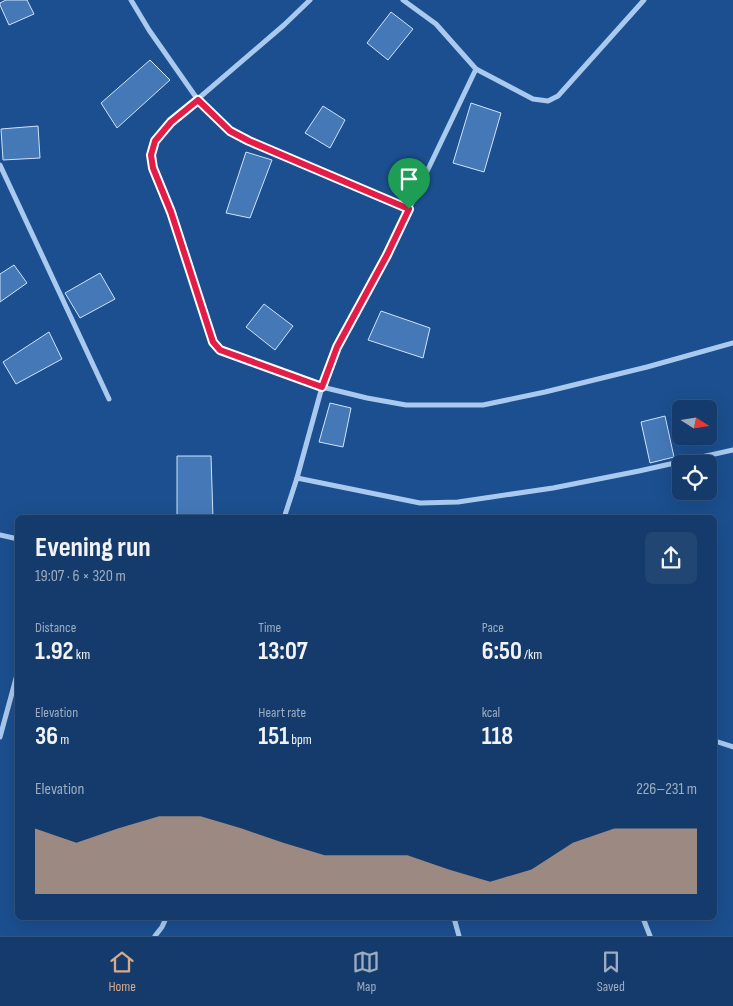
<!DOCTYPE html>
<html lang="en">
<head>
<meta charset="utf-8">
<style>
  body { margin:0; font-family:"Sofia Sans Condensed",sans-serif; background:#214673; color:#f1f3f6; height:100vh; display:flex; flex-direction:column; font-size:19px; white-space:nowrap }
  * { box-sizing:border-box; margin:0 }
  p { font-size:16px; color:#9dadc1 }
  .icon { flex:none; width:28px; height:28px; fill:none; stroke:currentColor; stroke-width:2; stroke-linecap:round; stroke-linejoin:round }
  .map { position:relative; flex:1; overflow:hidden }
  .details { position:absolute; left:15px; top:515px; width:702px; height:405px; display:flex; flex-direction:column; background:#143b6b; border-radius:8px; box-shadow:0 5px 20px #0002,0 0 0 1px #33557e }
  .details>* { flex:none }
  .needle { width:32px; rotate:102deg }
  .fabs { position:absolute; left:672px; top:400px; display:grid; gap:10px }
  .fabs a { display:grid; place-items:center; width:45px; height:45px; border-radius:8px; background:#143b6b; box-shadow:0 5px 20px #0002,0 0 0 1px #33557e; font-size:25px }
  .pin { position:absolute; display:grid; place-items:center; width:42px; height:42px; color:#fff; margin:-51px -21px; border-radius:50% 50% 50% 0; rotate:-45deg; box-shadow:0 0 5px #0007 }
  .pin .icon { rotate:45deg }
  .round { display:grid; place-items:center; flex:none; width:52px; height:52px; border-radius:8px; background:#214673 }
  .summary { display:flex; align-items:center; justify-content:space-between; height:85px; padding:0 20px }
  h1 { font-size:28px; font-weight:700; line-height:38px }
  .metrics { display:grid; grid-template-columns:repeat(3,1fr); gap:8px; height:85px; padding:5px 20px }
  .metrics div { display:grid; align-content:center }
  .metrics b { font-size:25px; font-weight:700 }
  .metrics small { font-size:14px; font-weight:400 }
  .metrics p { font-size:14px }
  .chart { height:140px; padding:10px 20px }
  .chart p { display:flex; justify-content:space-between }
  .chart svg { width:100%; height:90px; margin-top:5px; fill:#d6ab8b; opacity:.7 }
  .dock { display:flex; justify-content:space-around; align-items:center; height:70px; border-top:1px solid #33557e; background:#143b6b; font-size:14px; color:#9dadc1 }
  .dock a { display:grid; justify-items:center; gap:2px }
  .dock .on { color:#d6ab8b }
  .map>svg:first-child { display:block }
</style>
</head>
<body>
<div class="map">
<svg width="733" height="936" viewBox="0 0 733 936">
  <rect width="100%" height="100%" fill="#1b4f8f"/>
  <g fill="#4478b7" stroke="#cfe3fa">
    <path d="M6,0H27L34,14L9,25L0,5V3Z"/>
    <path d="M391,12L413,29L388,60L367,43Z"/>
    <path d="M150,60L170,80L117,128L101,103Z"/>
    <path d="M471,103L501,113L484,172L453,163Z"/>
    <path d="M323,106L345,120L330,148L305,133Z"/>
    <path d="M38,126L40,158L3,160L1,129Z"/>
    <path d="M246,152L272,160L250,218L226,213Z"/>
    <path d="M14,265L27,283L0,302V274Z"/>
    <path d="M100,273L115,299L80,318L65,293Z"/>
    <path d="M264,304L293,326L275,350L246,327Z"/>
    <path d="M381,311L430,328L423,358L368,340Z"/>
    <path d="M49,332L62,359L16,384L3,362Z"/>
    <path d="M330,403L351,408L343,447L319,442Z"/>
    <path d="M665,416L674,457L650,463L641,422Z"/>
    <path d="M177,456H211L213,518H177Z"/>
  </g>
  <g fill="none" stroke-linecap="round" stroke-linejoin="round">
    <g stroke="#a9c9ee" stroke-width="5">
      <path d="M131,0L149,30L198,100L231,131L297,162L409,209"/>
      <path d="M310,0L284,25L171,122L155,141L151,155L153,168L171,212L208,331L213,342L220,350L322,387L367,398L406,405H483L545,392L647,367L733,343"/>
      <path d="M403,0L436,24L476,69L533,99L548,101L558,96L644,0"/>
      <path d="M0,165L109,399"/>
      <path d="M297,478L420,503L458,502L553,488L639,471L733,450"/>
      <path d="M284,518L297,478L322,387L337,347L387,255L476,69"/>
      <path d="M0,535L18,539"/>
      <path d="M0,737L18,671"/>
      <path d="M715,741L733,747"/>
      <path d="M454,918L459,936"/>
      <path d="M643,918L650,936"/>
      <path d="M155,936L162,927L166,918"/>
    </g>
  </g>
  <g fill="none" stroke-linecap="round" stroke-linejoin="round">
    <g stroke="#fff" stroke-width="10">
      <path id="route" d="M198,100L230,131L249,141L409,209L387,255L337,347L322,387L220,350L213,342L171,212L153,168L151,155L155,141L171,122Z"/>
    </g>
    <use href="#route" stroke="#e11d48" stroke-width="6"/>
  </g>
</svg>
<div class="fabs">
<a><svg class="needle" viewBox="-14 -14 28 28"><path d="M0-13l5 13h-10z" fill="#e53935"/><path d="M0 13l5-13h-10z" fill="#9dadc1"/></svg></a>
<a><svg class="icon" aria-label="locate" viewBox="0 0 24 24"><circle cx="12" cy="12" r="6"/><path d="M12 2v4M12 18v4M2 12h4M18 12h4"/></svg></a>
</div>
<div class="pin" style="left:409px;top:209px;background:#1e9e55"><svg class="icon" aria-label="arrive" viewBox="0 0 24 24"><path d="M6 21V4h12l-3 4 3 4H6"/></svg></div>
<section class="details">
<div class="summary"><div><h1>Evening run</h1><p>19:07 · 6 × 320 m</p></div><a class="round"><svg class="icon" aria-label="share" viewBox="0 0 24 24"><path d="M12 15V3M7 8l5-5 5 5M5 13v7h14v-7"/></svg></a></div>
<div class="metrics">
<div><p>Distance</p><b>1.92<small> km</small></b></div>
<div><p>Time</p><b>13:07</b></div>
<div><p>Pace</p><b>6:50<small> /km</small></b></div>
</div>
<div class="metrics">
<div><p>Elevation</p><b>36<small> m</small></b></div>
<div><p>Heart rate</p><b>151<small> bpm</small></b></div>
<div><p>kcal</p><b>118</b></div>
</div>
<div class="chart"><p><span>Elevation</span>226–231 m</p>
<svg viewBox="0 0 160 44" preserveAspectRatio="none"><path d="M0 44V12L10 19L20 12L30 6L40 6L50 12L60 19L70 25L80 25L90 25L100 32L110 38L120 32L130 19L140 12L150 12L160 12V44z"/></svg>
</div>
</section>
</div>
<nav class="dock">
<a class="on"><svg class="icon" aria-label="home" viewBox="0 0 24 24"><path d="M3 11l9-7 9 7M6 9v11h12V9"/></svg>Home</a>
<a><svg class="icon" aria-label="map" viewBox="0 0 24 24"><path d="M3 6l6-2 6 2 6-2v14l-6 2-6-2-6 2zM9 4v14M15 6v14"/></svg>Map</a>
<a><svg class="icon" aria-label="saved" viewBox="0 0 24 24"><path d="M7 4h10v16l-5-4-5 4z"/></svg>Saved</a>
</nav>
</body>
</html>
